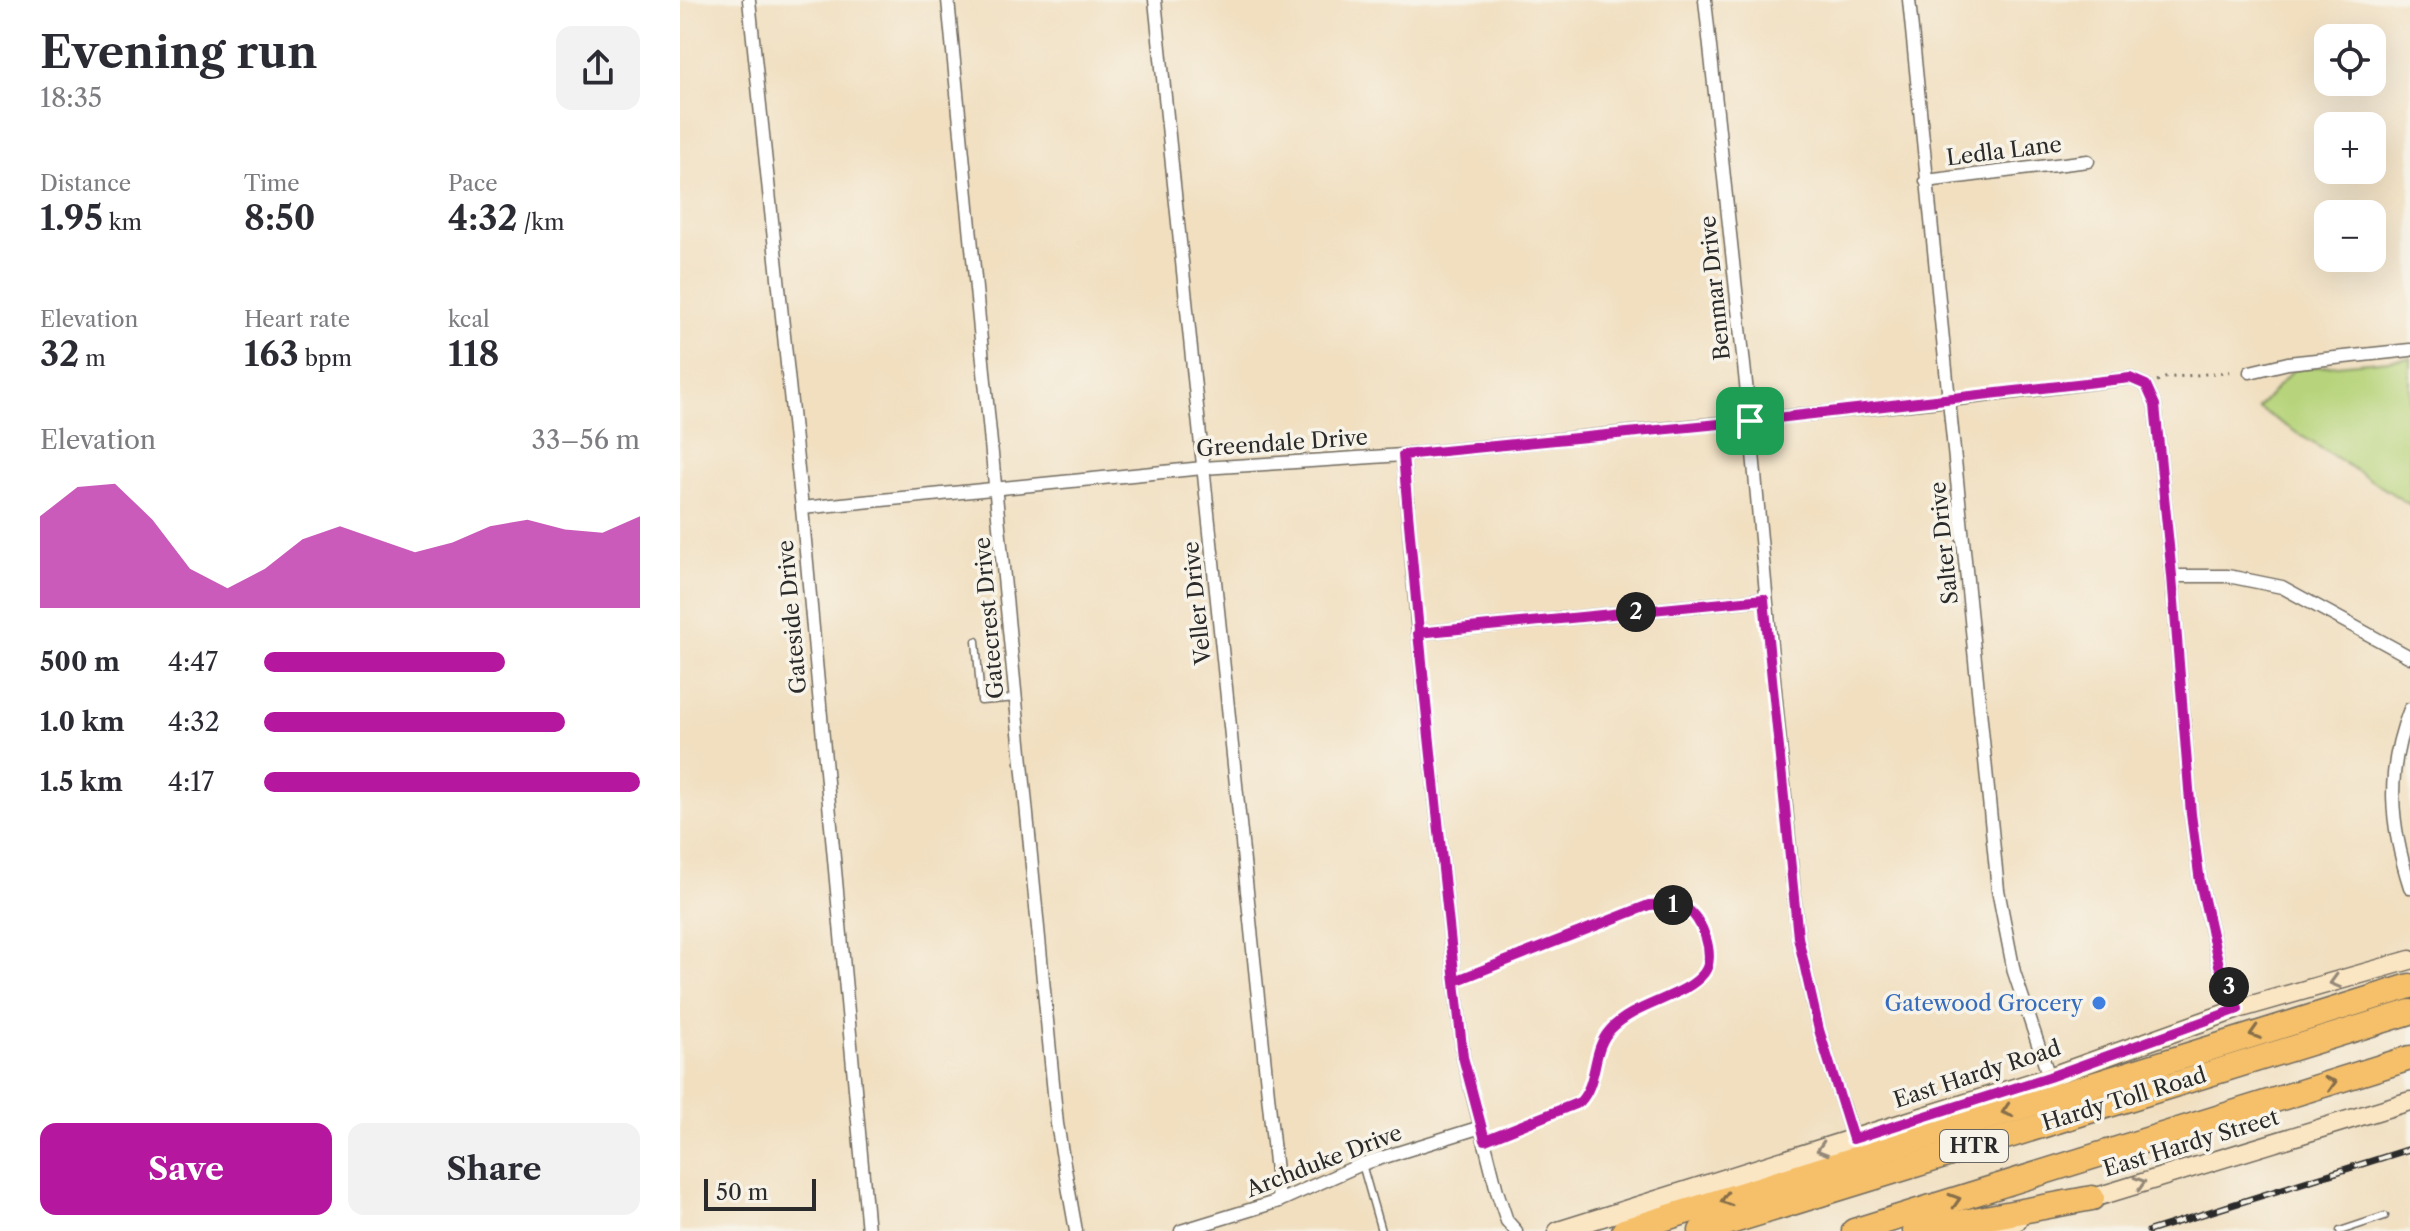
<!DOCTYPE html>
<html lang="en">
<head>
<meta charset="utf-8">
<style>
  body { margin:0; font-family:"Libre Caslon Text",serif; background:#f2f2f3; color:#2b2b33; height:100vh; display:flex; flex-direction:column; font-size:30px; white-space:nowrap }
  * { box-sizing:border-box; margin:0 }
  p { font-size:26px; color:#7c7c81 }
  .icon { flex:none; width:44px; height:44px; fill:none; stroke:currentColor; stroke-width:2; stroke-linecap:round; stroke-linejoin:round }
  .map { position:relative; flex:1; overflow:hidden }
  .panel { display:flex; flex-direction:column; background:#fff; width:680px }
  .panel>* { flex:none }
  .fabs { position:absolute; left:1634px; top:24px; display:grid; gap:16px }
  .fabs a { display:grid; place-items:center; width:72px; height:72px; border-radius:16px; background:#fff; box-shadow:0 8px 32px #0002; font-size:40px }
  .scale { position:absolute; left:24px; bottom:20px; width:112px; box-sizing:border-box; padding-left:8px; border:4px solid #2b2b2b; border-top:0; font-size:22px; line-height:28px; white-space:nowrap; color:#2b2b2b; -webkit-text-stroke:6px #f7f3e8; paint-order:stroke }
  .pin { position:absolute; display:grid; place-items:center; width:68px; height:68px; color:#fff; margin:-34px; border-radius:16px; box-shadow:0 4px 12px #0006 }
  .km { position:absolute; width:40px; height:40px; margin:-20px; border-radius:50%; background:#222; color:#fff; font-size:22px; line-height:40px; text-align:center }
  .round { display:grid; place-items:center; flex:none; width:84px; height:84px; border-radius:16px; background:#f2f2f3 }
  .summary { display:flex; align-items:center; justify-content:space-between; height:136px; padding:0 40px }
  h1 { font-size:44px; font-weight:700; line-height:60px }
  .figures { display:grid; grid-template-columns:repeat(3,1fr); gap:12px; height:136px; padding:8px 40px }
  .figures div { display:grid; align-content:center }
  .figures b { font-size:34px; font-weight:700 }
  .figures small { font-size:22px; font-weight:400 }
  .figures p { font-size:22px }
  .chart { height:224px; padding:16px 40px }
  .chart p { display:flex; justify-content:space-between }
  .chart svg { width:100%; height:144px; margin-top:8px; fill:#b5179e; opacity:.7 }
  .button { display:flex; gap:16px; margin-top:auto; padding:16px 40px }
  .button a { flex:1; height:92px; border-radius:16px; background:#b5179e; color:#fff; font-size:32px; font-weight:700; line-height:92px; text-align:center }
  .button a+a { background:#f2f2f3; color:#2b2b33 }
  ul { padding:0 40px; list-style:none; font-size:26px }
  li { display:grid; grid-template-columns:128px 96px 1fr; align-items:center; height:60px }
  li i { height:20px; border-radius:10px; background:#b5179e }
  main { display:flex; flex:1; min-height:0 }
  .map>svg:first-child { display:block }
</style>
</head>
<body>
<main>
<section class="panel">
<div class="summary"><div><h1>Evening run</h1><p>18:35</p></div><a class="round"><svg class="icon" aria-label="share" viewBox="0 0 24 24"><path d="M12 15V3M7 8l5-5 5 5M5 13v7h14v-7"/></svg></a></div>
<div class="figures">
<div><p>Distance</p><b>1.95<small> km</small></b></div>
<div><p>Time</p><b>8:50</b></div>
<div><p>Pace</p><b>4:32<small> /km</small></b></div>
</div>
<div class="figures">
<div><p>Elevation</p><b>32<small> m</small></b></div>
<div><p>Heart rate</p><b>163<small> bpm</small></b></div>
<div><p>kcal</p><b>118</b></div>
</div>
<div class="chart"><p><span>Elevation</span>33–56 m</p>
<svg viewBox="0 0 160 44" preserveAspectRatio="none"><path d="M0 44V16L10 7L20 6L30 17L40 32L50 38L60 32L70 23L80 19L90 23L100 27L110 24L120 19L130 17L140 20L150 21L160 16V44z"/></svg>
</div>
<ul>
<li><b>500 m</b>4:47<i style="width:64%"></i></li>
<li><b>1.0 km</b>4:32<i style="width:80%"></i></li>
<li><b>1.5 km</b>4:17<i style="width:100%"></i></li>
</ul>
<div class="button"><a>Save</a><a>Share</a></div>
</section>
<div class="map">
<svg width="1730" height="1231" viewBox="0 0 1730 1231">
  <rect width="100%" height="100%" fill="#f7f3e8"/>
  <filter id="ink" filterUnits="userSpaceOnUse"><feTurbulence type="fractalNoise" baseFrequency=".0125" numOctaves="2"/><feDisplacementMap in="SourceGraphic" scale="16" xChannelSelector="R" yChannelSelector="G"/><feConvolveMatrix kernelMatrix="1 2 1 2 8 2 1 2 1" color-interpolation-filters="sRGB"/></filter>
  <filter id="wash" filterUnits="userSpaceOnUse"><feTurbulence type="fractalNoise" baseFrequency=".006" numOctaves="4" result="noise"/><feDisplacementMap in="SourceGraphic" scale="32" xChannelSelector="R" yChannelSelector="G"/><feGaussianBlur stdDeviation="1.8" result="paint"/><feColorMatrix in="noise" values="0 0 0 0 0 0 0 0 0 0 0 0 0 0 0 0 0 1.4 0 .05"/><feComposite in="paint" operator="in"/></filter>
  <g filter="url(#wash)">
    <rect width="100%" height="100%" fill="#f1dfc0"/>
    <path fill="#b7d47b" stroke="#718053" stroke-width="2" d="M1730,358V505L1578,408L1614,369Z"/>
  </g>
  <g filter="url(#ink)">
    <g fill="none" stroke-linecap="round" stroke-linejoin="round">
      <g stroke="#706a5f" stroke-width="9">
        <g id="lane">
          <path d="M296,641L301,701L337,698"/>
          <path d="M775,981L969,905C981,904 994,902 1005,908C1022,916 1037,957 1024,973C1005,998 953,1003 930,1030C912,1051 919,1081 900,1102L805,1140"/>
          <path d="M682,1164L701,1231"/>
          <path d="M1660,1231L1705,1216"/>
        </g>
      </g>
      <g stroke="#706a5f" stroke-width="15">
        <g id="street">
          <path d="M69,0L122,508L188,1231"/>
          <path d="M268,0L377,1124L396,1231"/>
          <path d="M475,0L599,1201"/>
          <path d="M1025,0L1070,421L1118,937L1139,1030L1173,1139"/>
          <path d="M1229,0L1318,890L1334,972L1369,1077"/>
          <path d="M1246,181L1408,161"/>
          <path d="M1570,372L1608,363L1730,350"/>
          <path d="M723,455L738,633L783,1057L817,1191L827,1221L836,1231"/>
          <path d="M122,508L523,468L723,455L1270,400L1450,378L1466,385L1475,405L1492,576L1511,814L1520,882L1539,965L1558,1009"/>
          <path d="M1492,576H1548L1602,587L1730,657"/>
          <path d="M738,633L1084,599"/>
          <path d="M1730,709C1705,772 1710,824 1730,887"/>
          <path d="M501,1231L599,1201L682,1164L801,1127"/>
        </g>
      </g>
      <g stroke="#706a5f" stroke-width="21">
        <g id="secondary">
          <path d="M1400,1202L1730,1101"/>
          <path d="M878,1231L1369,1077L1558,1009L1730,960"/>
          <path d="M1306,1231L1337,1221"/>
        </g>
      </g>
      <g stroke="#706a5f" stroke-width="27">
        <g id="highway">
          <path d="M944,1231L1730,986"/>
          <path d="M1021,1231L1730,1012"/>
          <path d="M1174,1231L1730,1058"/>
          <path d="M1235,1231L1412,1198"/>
        </g>
      </g>
      <path stroke="#706a5f" stroke-width="3" stroke-dasharray="2 6" stroke-linecap="butt" d="M1477,381L1485,378L1556,371"/>
      <use href="#lane" stroke="#fff" stroke-width="6"/>
      <use href="#street" stroke="#fff" stroke-width="12"/>
      <use href="#secondary" stroke="#fbe6c4" stroke-width="18"/>
      <use href="#highway" stroke="#f6c06b" stroke-width="24"/>
      <g stroke="#2b2b2b" stroke-width="7">
        <path id="rail" d="M1469,1231L1730,1149"/>
      </g>
      <use href="#rail" stroke="#f7f3e8" stroke-width="4" stroke-dasharray="12" stroke-linecap="butt"/>
    </g>
    <defs><path id="oneway-chevron" d="M-2-3.5L2.5 0L-2 3.5" fill="none" stroke-width="1.6" stroke-linecap="round" stroke-linejoin="round" transform="scale(2)"/></defs>
    <g stroke="#938878">
      <use href="#oneway-chevron" transform="translate(1655 982) rotate(164)"/>
      <use href="#oneway-chevron" transform="translate(1142 1149) rotate(163)"/>
      <use href="#oneway-chevron" transform="translate(1460 1183) rotate(-17)"/>
    </g>
    <g stroke="#866e48">
      <use href="#oneway-chevron" transform="translate(1575 1033) rotate(163)"/>
      <use href="#oneway-chevron" transform="translate(1651 1083) rotate(-17)"/>
      <use href="#oneway-chevron" transform="translate(1327 1111) rotate(162)"/>
      <use href="#oneway-chevron" transform="translate(1046 1200) rotate(163)"/>
      <use href="#oneway-chevron" transform="translate(1275 1200) rotate(-17)"/>
    </g>
  </g>
  <g fill="none" stroke-linecap="round" stroke-linejoin="round" filter="url(#ink)">
    <g stroke="#fff" stroke-width="16">
      <path id="route" d="M1070,421L723,455C738,631 756,806 775,981L969,905C981,904 994,902 1005,908C1022,916 1037,957 1024,973C1005,998 954,1003 930,1030C911,1051 919,1081 900,1102L805,1140L783,1057L738,633L1084,599L1118,937L1139,1030L1173,1139L1369,1077L1558,1009L1539,965L1520,882L1511,814L1492,576L1475,405L1466,385L1450,378L1070,421"/>
    </g>
    <use href="#route" stroke="#b5179e" stroke-width="10"/>
  </g>
  <circle fill="#3f7fe0" stroke="#f7f3e8" stroke-width="3" cx="1419" cy="1003" r="8"/>
  <g text-anchor="middle" dominant-baseline="central" stroke-width="7" stroke-linejoin="round" paint-order="stroke">
    <rect fill="#f7f3e8" stroke="#686764" stroke-width="2" x="1260" y="1130" width="68" height="32" rx="6"/>
    <g font-size="20" font-weight="bold" fill="#2b2b2b">
      <text x="1294" y="1146">HTR</text>
    </g>
    <g font-size="22" fill="#2b2b2b" stroke="#f7f3e8">
      <text transform="translate(1324 151) rotate(-7)">Ledla Lane</text>
      <text transform="translate(1035 288) rotate(-96)">Benmar Drive</text>
      <text transform="translate(602 443) rotate(-4)">Greendale Drive</text>
      <text transform="translate(1264 543) rotate(-96)">Salter Drive</text>
      <text transform="translate(517 603) rotate(-96)">Veller Drive</text>
      <text transform="translate(112 617) rotate(-95)">Gateside Drive</text>
      <text transform="translate(309 618) rotate(-95)">Gatecrest Drive</text>
      <text transform="translate(1297 1074) rotate(-18)">East Hardy Road</text>
      <text transform="translate(1444 1099) rotate(-17)">Hardy Toll Road</text>
      <text transform="translate(1511 1143) rotate(-17)">East Hardy Street</text>
      <text transform="translate(644 1161) rotate(-21)">Archduke Drive</text>
    </g>
    <g font-size="22" fill="#366cbe" stroke="#f7f3e8" text-anchor="end">
      <text x="1403" y="1003">Gatewood Grocery</text>
    </g>
  </g>
</svg>
<div class="fabs">
<a><svg class="icon" aria-label="locate" viewBox="0 0 24 24"><circle cx="12" cy="12" r="6"/><path d="M12 2v4M12 18v4M2 12h4M18 12h4"/></svg></a>
<a>+</a>
<a>−</a>
</div>
<div class="scale">50 m</div>
<div class="pin" style="left:1070px;top:421px;background:#1e9e55"><svg class="icon" aria-label="arrive" viewBox="0 0 24 24"><path d="M6 21V4h12l-3 4 3 4H6"/></svg></div>
<b class="km" style="left:993px;top:905px">1</b>
<b class="km" style="left:956px;top:612px">2</b>
<b class="km" style="left:1549px;top:987px">3</b>
</div>
</main>
</body>
</html>
